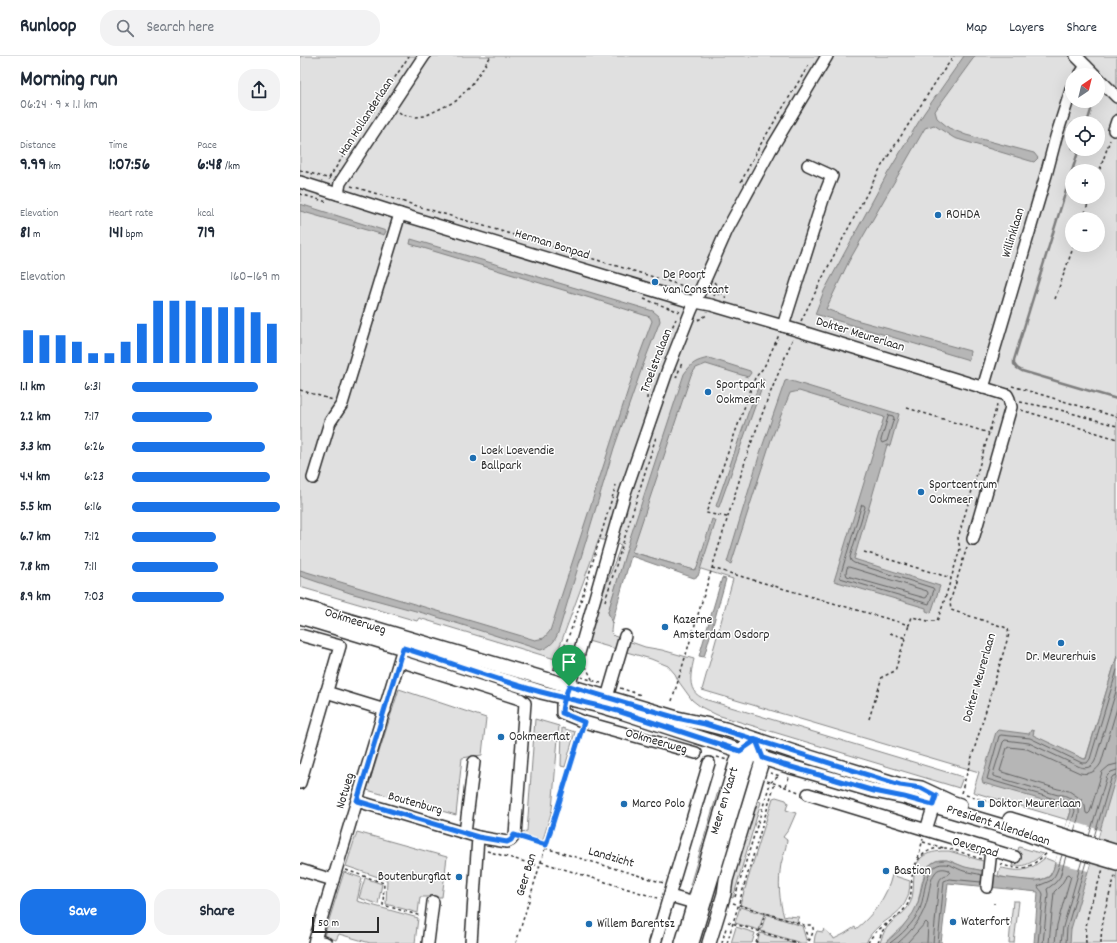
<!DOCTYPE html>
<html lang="en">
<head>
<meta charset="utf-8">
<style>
  body { margin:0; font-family:Dekko,sans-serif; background:#f2f2f3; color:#1f2937; height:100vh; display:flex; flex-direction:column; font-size:15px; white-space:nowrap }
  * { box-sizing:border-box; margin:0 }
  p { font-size:13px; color:#747a83 }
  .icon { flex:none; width:22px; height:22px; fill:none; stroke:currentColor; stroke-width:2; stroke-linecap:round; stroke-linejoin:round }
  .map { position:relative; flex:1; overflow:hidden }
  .side { display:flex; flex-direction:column; background:#fff; width:300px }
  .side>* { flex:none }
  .needle { width:26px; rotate:35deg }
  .fabs { position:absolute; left:765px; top:12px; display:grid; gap:8px }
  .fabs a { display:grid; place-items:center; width:40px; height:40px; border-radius:50%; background:#fff; box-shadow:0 4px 16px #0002; font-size:20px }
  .scale { position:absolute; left:12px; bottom:10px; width:67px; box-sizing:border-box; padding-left:4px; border:2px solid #2b2b2b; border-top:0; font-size:11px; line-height:14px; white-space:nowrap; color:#2b2b2b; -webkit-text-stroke:3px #fff; paint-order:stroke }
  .pin { position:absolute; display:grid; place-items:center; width:34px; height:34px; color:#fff; margin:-41px -17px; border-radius:50% 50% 50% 0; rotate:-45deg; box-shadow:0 0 4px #0007 }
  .pin .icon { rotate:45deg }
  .round { display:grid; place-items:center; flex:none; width:42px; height:42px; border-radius:16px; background:#f2f2f3 }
  .overview { display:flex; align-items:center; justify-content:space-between; height:68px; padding:0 20px }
  h1 { font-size:22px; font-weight:700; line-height:30px }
  .metrics { display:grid; grid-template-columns:repeat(3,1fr); gap:6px; height:68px; padding:4px 20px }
  .metrics div { display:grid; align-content:center }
  .metrics b { font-size:17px; font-weight:700 }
  .metrics small { font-size:11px; font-weight:400 }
  .metrics p { font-size:11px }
  .chart { height:112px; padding:8px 20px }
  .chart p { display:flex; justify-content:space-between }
  .chart svg { width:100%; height:72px; margin-top:4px; stroke:#1a73e8; stroke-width:6 }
  .cta { display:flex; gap:8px; margin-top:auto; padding:8px 20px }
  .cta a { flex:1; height:46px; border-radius:16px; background:#1a73e8; color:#fff; font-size:16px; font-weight:700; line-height:46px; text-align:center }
  .cta a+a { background:#f2f2f3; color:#1f2937 }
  ul { padding:0 20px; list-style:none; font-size:13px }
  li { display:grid; grid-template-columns:64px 48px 1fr; align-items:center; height:30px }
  li i { height:10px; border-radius:5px; background:#1a73e8 }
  header { display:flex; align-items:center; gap:24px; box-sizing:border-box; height:56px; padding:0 20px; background:#fff; border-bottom:1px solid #e0e1e3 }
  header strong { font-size:19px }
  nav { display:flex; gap:22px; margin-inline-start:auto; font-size:14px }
  .search { width:280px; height:36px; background:#f2f2f3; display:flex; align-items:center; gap:10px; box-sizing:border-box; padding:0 14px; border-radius:16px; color:#747a83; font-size:15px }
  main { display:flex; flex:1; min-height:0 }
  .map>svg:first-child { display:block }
</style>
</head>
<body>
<header>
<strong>Runloop</strong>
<div class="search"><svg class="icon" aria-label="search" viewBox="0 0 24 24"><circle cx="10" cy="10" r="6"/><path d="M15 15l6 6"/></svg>Search here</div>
<nav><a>Map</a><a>Layers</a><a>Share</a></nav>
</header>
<main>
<section class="side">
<div class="overview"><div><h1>Morning run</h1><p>06:24 · 9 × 1.1 km</p></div><a class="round"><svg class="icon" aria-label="share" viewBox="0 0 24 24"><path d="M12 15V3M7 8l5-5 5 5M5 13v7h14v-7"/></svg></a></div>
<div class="metrics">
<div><p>Distance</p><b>9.99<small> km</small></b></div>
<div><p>Time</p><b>1:07:56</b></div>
<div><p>Pace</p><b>6:48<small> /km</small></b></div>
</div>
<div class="metrics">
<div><p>Elevation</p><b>81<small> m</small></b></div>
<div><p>Heart rate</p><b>141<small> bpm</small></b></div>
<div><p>kcal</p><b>719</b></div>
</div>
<div class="chart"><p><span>Elevation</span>160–169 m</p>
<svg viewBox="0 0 160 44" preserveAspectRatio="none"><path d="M5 44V24M15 44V27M25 44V27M35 44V31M45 44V38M55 44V38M65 44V31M75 44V20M85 44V6M95 44V6M105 44V6M115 44V10M125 44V10M135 44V10M145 44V13M155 44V20"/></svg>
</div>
<ul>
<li><b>1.1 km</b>6:31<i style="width:85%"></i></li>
<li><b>2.2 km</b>7:17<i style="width:54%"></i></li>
<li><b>3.3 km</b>6:26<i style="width:90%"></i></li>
<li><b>4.4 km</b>6:23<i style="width:93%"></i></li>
<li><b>5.5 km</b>6:16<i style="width:100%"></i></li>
<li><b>6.7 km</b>7:12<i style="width:57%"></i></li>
<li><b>7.8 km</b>7:11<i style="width:58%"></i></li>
<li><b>8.9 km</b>7:03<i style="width:62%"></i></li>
</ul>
<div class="cta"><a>Save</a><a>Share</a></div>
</section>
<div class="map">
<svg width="817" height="887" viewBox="0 0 817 887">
  <rect width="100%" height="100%" fill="#fff"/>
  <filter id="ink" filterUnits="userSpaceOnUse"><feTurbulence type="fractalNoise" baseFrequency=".025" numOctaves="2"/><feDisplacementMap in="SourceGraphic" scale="8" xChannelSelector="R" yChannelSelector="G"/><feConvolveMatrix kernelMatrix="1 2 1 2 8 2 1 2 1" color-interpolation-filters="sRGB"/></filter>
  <g filter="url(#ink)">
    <g fill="#e0e0e0" stroke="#868686" fill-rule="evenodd">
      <path d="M0,0H817V600L786,702L784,703L779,701L760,747L769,752L771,755L768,764L673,736L679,716L402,634L433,523L398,512L394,514L332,496L328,491L308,556L312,567L311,575L312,578L314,580L345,591L362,594L394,603C392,612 388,626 394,635C396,639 401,641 404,643L663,721L659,732L417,659L401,651L392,644L379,626L375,618L368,610L351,603L288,585L296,556L321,489L299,483L255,603L119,562L117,565L0,531ZM772,19H798V45H772ZM772,67H798V93H772ZM772,115H798V141H772ZM772,163H798V189H772Z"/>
      <path d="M99,633L186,662L182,699L162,702L156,759L67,734Z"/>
      <path d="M235,663L259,670L252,754L242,787L220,779V776L227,775Z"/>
      <path d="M262,672L275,676L265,711L261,710Z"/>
      <path d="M817,678V887H753Z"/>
      <path d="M419,732L425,734L396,831L390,829Z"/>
      <path d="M476,741L486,744L488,747L486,754L496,757L489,773L483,781L487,784C486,793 483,800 481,808C478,826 479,844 484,861L487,860L499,861L497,864L499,867L440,849L473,742Z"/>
      <path d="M455,744L461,746L433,842L426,840Z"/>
      <path d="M57,776L147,801L142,841H120L118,857L86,848L87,824L46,810Z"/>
      <path d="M719,791L743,798C733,806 726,811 713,810Z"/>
      <path d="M641,795H649L683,805L685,807V815C678,814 670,813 664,811C658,809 652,805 646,804C634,802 627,810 624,820C620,831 620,842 616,853C609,868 595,875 585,887H580C582,880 585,873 590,868C598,860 607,856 611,845C616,832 610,814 620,803C625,797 634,796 641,795Z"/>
      <path d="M745,802L755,806C754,811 753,817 749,820C740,828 709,823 698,820L699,815L700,812C705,812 709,814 713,814C726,816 735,810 745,802Z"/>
      <path d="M44,816L62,822L57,845L118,862L115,887H70L39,878L36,884L24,880Z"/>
      <path d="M592,819L610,825C610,864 578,859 566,887H514L515,880L517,875L523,876L524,873L533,881L534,883L544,878L555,871L556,873C573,859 587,841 592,819Z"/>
      <path d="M65,822L82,828L78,848L59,842Z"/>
      <path d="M713,845H719L714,887H709Z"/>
      <path d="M440,851L464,858L459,874L435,867Z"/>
      <path d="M466,858L502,870L507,887H501L461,875Z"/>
      <path d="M436,871L455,877L452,887H431Z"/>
      <path d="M460,877L495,887H457Z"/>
    </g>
    <g fill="#b6b6b6" stroke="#7e7e7e">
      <path d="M664,0H675L635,55L637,62L649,72L666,79L734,97L738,102L734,106L727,104L654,82L634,69L625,72L549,205L526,253L556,264L670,295L669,304L515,258L524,235L586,120L624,57Z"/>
      <path d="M0,148L86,175L84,179L0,155Z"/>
      <path d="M111,183L353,255L359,260L360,265L343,309L314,392L260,571C256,583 254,589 241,594L134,560L50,537L0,520V514L235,584L244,582L250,575L338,303L352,265L350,261L300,245L110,188Z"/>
      <path d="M409,302L450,315L451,317L448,321L406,308L396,312L391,319L332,496L394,514L397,512L412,463L416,465L398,520L394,522L331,500L312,567L308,556L330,482L384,318C392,307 395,305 409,302Z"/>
      <path d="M462,323L464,324V325L419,451H418L416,450L448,357L461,324Z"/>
      <path d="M488,324L599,358L590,390L587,389L554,503L640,530L631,557L626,555V552L534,525L584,361L499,335L490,337L471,384L431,508L427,506L460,397L485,325Z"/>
      <path d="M422,522L426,523L404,601L399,600Z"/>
      <path d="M817,600V717L771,873L770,887H734L738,836L648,827L641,887H585L600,874L613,857L618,847L625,818L628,810L636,805L647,804L665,811L684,815L700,821L735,825L741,824L749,821L753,814L771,755C769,751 764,748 760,747V749L683,727L682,723L696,676L698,674L729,678L731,674L734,675L733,679L784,703H786Z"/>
    </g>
    <path fill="#fff" d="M768,764L800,774L788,815L755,806Z"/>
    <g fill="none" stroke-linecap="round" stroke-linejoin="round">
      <g stroke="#636363" stroke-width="1">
        <path d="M589,359L593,360L594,362L587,385L582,387L581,385Z"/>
        <path d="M562,449H564L565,451L550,501L551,505L554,507L633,532L634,534L629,548L540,522Z"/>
        <path d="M549,511L627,535L628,537L627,541L625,542L547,520L546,517L547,512Z"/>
        <path d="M817,652L801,707C796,716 789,719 780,717L727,693L709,691L707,692L700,715L702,716L758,733L769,735L781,743L785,750L786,757L788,758L790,756L802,716L809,710L817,708"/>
        <path d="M769,773L775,755C773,748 765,743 758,744L687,723L699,680L701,679L730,682L782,707H787L790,703L817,614"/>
        <path d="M774,775C778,762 785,751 770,742C766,740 763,738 758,739L693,720V718L703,686L705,684L729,687L780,711C787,713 792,711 795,705L817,632"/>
        <path d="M789,780L807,720L811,716L817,714"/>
        <path d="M794,781L811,723L813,720L817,719"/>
        <path d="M590,887C601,879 613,868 619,855C626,841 623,807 644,808C651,808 657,813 664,815C670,817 676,817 682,819"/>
        <path d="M598,887C613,874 624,860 628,841C630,833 630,823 635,817C638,812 644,812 649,814L650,816C646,821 642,818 639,826L633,887"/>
        <path d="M607,887L626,866L628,868L627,887"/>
        <path d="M638,887L644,825L649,823L681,826"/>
        <path d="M738,887L743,838C742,834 738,833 738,830C742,828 746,827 750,825C758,819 759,807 762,799"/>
        <path d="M743,887L748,838L747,833L755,827L760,821L766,800"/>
        <path d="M749,887L754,836L761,829L767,819L769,818L771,820L757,869L755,887"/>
        <path d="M761,887L763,871L782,804"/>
        <path d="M766,887L767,872L786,806"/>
      </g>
      <g stroke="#7e7e7e" stroke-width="2.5">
        <path d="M787,67L791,54"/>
        <path d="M772,115L714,304V308L717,312L722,315L817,343"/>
        <path d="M772,115L779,93"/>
      </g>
      <g stroke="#2b2b2b" stroke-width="14">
        <g id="minor">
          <path d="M776,0L795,19"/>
          <path d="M780,19L786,10"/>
          <path d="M798,22L817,41"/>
          <path d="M814,74L817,65"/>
          <path d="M0,126L100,158L385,244L411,249L483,270L707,339L709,343L711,351L673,483"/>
          <path d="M38,138L40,127L124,0"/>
          <path d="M483,270L524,140L532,120L508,109"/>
          <path d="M683,332L746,119L756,81L772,31"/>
          <path d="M13,422L30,366L42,348L100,158"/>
          <path d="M0,579L40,590L0,727"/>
          <path d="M100,605L220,643L225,647L215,779L211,784L207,786L178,781"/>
          <path d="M26,636L85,654"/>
          <path d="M305,648L325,580"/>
          <path d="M396,697L284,666L262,657V649L273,618L325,437L368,313L391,255L427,174L470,95L527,0"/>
          <path d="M508,738L715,801"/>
          <path d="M57,745L178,781L171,887"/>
          <path d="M626,774L636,742"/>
          <path d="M165,777L174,706"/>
          <path d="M0,814L33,824"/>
          <path d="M687,831L691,794"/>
          <path d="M370,840L401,849"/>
          <path d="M15,884L26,887"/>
          <path d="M14,887L103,592"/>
          <path d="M128,887L133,846"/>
          <path d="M355,887L409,707"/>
          <path d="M393,887L444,718L456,683"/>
        </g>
      </g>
      <g stroke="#2b2b2b" stroke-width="16">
        <g id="major">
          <path d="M0,550L377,662L405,668L425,673L500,698L600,729L621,732L651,746L660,749"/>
          <path d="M0,561L103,592L241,636L304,651L321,656L484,709L523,720L574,735L604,741L716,774L752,788L817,807"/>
          <path d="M710,763L817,796"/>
          <path d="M382,887L436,707L440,695L446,690"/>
          <path d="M409,887L424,838L426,824L463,702L460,695"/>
        </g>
      </g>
      <g stroke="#2b2b2b" stroke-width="1.5" stroke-dasharray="3 3" stroke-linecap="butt">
        <path d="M99,56L103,59L116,61L125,60L156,45L172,28L191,0"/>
        <path d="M0,114L30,123"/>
        <path d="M798,119L810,84"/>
        <path d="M29,122L109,0"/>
        <path d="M441,126L459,91L510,7"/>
        <path d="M51,130L390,232"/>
        <path d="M0,138L27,146"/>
        <path d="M783,163L790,141"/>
        <path d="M414,226L426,242"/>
        <path d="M413,232L421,241"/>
        <path d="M414,240L417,231"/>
        <path d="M344,243L380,256"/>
        <path d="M755,243L774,189"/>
        <path d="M398,264L407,259"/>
        <path d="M501,265L532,203L581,111L639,21L654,0"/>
        <path d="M376,322L382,307"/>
        <path d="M712,330L817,361"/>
        <path d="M0,334L33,344"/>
        <path d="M347,343L348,324L376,263"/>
        <path d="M720,346L757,353L817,370"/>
        <path d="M607,352L689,377"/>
        <path d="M721,354L817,383"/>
        <path d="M427,461L406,457L455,322L464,311L479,279"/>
        <path d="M564,496L651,522"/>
        <path d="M412,512L609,569L612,561L628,565H637L643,549L660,493L658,482L698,346"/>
        <path d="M305,545L356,381"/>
        <path d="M590,577L605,582"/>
        <path d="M286,610L287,613L293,625"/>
        <path d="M254,612L260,602L277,558L316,429"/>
        <path d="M253,613L264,616"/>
        <path d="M281,621L301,627"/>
        <path d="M320,632L341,639"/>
        <path d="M372,645L412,512L449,393L469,340L493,282"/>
        <path d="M569,663L582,621L595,615L609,569"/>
        <path d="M417,701L427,704"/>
        <path d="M470,717L480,720"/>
        <path d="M467,725C478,728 488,732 499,736"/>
        <path d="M486,730L489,721"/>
        <path d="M661,737L709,578L708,573L704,571L651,554L650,546L667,491"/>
        <path d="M666,739L708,752"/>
        <path d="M224,783L246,789"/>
        <path d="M623,786L644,792"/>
        <path d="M245,792L364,827"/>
        <path d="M187,795L239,810"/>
        <path d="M618,802L623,783"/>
        <path d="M241,806L357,842"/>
        <path d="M700,808C724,816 728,813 747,797"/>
        <path d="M46,814L84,827L83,849L121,860"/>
        <path d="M435,841L469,731L471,726L479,720"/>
        <path d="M433,847L504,869C505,869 510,869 511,869C516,872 511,881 509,885"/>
        <path d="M694,848V847"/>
        <path d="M428,866L498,887"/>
        <path d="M504,870L509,887"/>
        <path d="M216,887L281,675"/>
        <path d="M422,887L426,872"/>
        <path d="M427,887L475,727"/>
        <path d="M456,887L465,857"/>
        <path d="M568,887C576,870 595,866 606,851C612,842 611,832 612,821C614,803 626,791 645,792C654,793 671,800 681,803"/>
        <path d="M578,887L582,876L588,867"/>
        <path d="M786,887C784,858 795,839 803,813"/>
        <path d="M801,887C801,863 809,840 816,817"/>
      </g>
      <use href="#minor" stroke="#fff" stroke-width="11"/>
      <use href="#major" stroke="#fff" stroke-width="13"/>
    </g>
  </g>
  <g fill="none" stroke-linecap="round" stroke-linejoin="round" filter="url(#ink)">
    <g stroke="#fff" stroke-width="8">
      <path id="route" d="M269,630C266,639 262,647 262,657L284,666L246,789L214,779L211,784L207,786L178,781L57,745L103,592C149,606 194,623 241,636C267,643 295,648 321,656L440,695L456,684L600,729L621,732L636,740L633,749L604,741L574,735L523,720L484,709L463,702L456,684L405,668L377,662L269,630"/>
    </g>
    <use href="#route" stroke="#1a73e8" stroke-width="5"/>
  </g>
  <g fill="#1f6fb2" stroke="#fff" stroke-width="1.5">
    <circle cx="638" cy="159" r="4"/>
    <circle cx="355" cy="226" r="4"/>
    <circle cx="408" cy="336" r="4"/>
    <circle cx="173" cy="402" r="4"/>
    <circle cx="621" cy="436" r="4"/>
    <circle cx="365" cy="571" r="4"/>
    <circle cx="761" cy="587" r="4"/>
    <circle cx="201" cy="681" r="4"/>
    <circle cx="324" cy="748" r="4"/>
    <rect x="677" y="744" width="8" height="8" rx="2"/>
    <circle cx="586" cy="815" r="4"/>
    <circle cx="159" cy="821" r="4"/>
    <circle cx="653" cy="866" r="4"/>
    <circle cx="289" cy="868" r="4"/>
  </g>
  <g text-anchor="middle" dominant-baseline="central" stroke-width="3" stroke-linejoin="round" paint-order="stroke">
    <g font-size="13" fill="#2b2b2b" stroke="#fff">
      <text transform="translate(67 61) rotate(-57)">Han Hollanderlaan</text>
      <text transform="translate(714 177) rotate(-73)">Willinklaan</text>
      <text transform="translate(252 189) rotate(17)">Herman Bonpad</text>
      <text transform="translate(560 279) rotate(17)">Dokter Meurerlaan</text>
      <text transform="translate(357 305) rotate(-69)">Troelstralaan</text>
      <text transform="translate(55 566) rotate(17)">Ookmeerweg</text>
      <text transform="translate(680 622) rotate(-74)">Dokter Meurerlaan</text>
      <text transform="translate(356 686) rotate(16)">Ookmeerweg</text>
      <text transform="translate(46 735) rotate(-73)">Notweg</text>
      <text transform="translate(425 745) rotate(-73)">Meer en Vaart</text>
      <text transform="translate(115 748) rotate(16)">Boutenburg</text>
      <text transform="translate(698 770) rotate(18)">President Allendelaan</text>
      <text transform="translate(675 792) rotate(16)">Oeverpad</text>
      <text transform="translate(311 802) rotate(16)">Landzicht</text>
      <text transform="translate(227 819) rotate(-73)">Geer Ban</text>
    </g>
    <g font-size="13" fill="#2b2b2b" stroke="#fff" text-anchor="start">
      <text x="646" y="159">ROHDA</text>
      <text x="363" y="219">De Poort<tspan x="363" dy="15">van Constant</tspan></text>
      <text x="416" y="329">Sportpark<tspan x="416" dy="15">Ookmeer</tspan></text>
      <text x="181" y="395">Loek Loevendie<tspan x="181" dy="15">Ballpark</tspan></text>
      <text x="629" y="429">Sportcentrum<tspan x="629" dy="15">Ookmeer</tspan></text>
      <text x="373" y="564">Kazerne<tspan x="373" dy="15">Amsterdam Osdorp</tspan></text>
      <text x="761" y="601" text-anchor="middle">Dr. Meurerhuis</text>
      <text x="209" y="681">Ookmeerflat</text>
      <text x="332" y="748">Marco Polo</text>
      <text x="689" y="748">Doktor Meurerlaan</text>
      <text x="594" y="815">Bastion</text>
      <text x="151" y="821" text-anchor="end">Boutenburgflat</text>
      <text x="661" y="866">Waterfort</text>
      <text x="297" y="868">Willem Barentsz</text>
    </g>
  </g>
</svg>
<div class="fabs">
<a><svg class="needle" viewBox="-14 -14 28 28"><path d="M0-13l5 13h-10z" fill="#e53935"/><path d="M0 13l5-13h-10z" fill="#747a83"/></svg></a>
<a><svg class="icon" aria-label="locate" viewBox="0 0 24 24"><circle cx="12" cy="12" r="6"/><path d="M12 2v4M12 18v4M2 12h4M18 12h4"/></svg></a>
<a>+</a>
<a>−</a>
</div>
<div class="scale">50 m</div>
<div class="pin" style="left:269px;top:630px;background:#1e9e55"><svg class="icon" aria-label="arrive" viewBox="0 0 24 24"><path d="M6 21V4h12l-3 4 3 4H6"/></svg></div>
</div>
</main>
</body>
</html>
